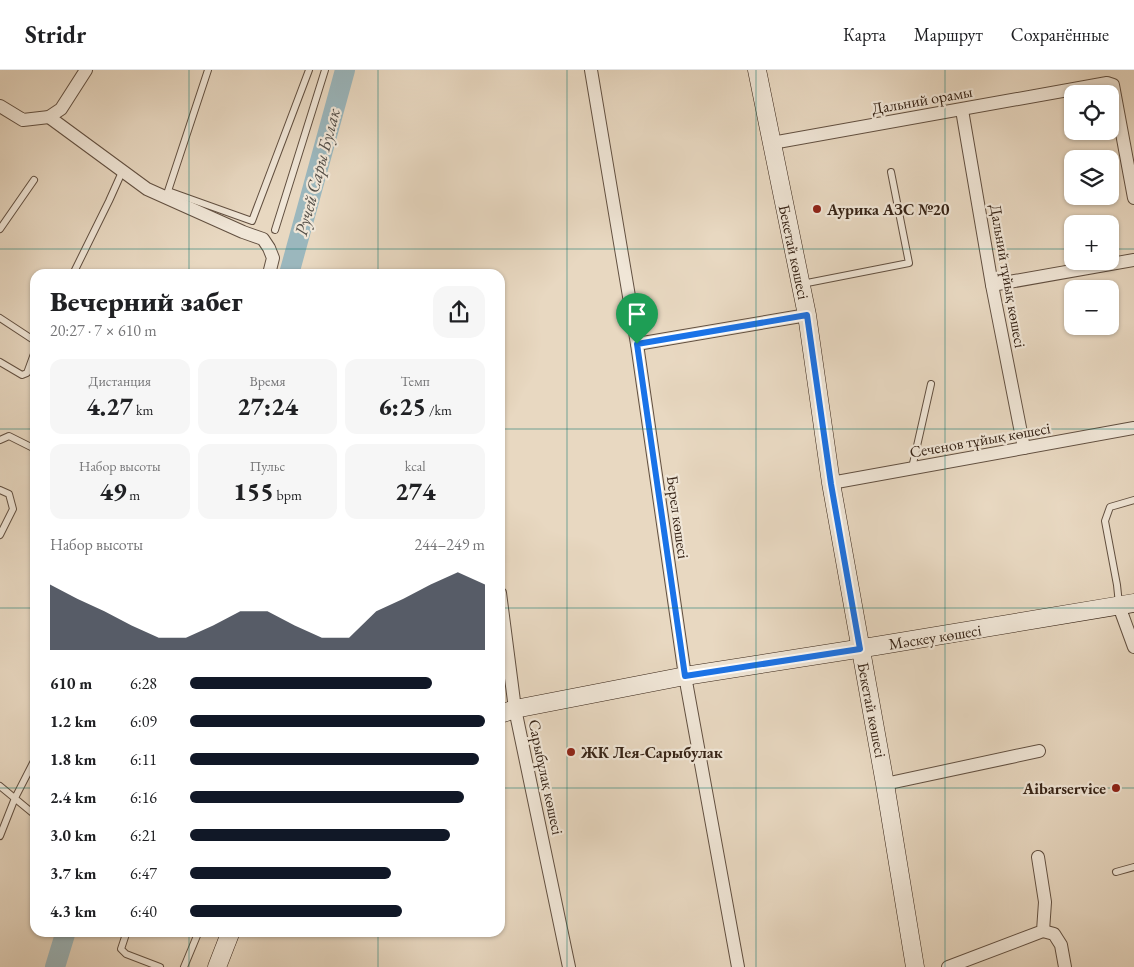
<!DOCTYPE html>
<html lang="ru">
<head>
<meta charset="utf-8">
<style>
  body { margin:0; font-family:"EB Garamond",serif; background:#f6f6f6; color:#202124; height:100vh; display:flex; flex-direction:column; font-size:19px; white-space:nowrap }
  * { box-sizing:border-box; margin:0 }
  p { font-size:16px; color:#757577 }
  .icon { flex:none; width:28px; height:28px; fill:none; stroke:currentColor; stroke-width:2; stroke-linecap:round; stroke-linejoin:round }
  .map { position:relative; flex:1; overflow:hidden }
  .panel { position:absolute; left:30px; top:199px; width:475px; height:668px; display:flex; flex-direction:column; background:#fff; border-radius:15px; box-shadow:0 1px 4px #0004 }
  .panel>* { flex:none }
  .buttons { position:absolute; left:1064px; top:15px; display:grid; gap:10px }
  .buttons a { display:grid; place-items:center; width:55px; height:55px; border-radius:10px; background:#fff; box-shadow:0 1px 4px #0004; font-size:25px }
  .pin { position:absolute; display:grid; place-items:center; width:42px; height:42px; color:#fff; margin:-51px -21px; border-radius:50% 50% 50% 0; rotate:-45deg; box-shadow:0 0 5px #0007 }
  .pin .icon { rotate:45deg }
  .round { display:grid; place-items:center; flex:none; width:52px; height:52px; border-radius:15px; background:#f6f6f6 }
  .head { display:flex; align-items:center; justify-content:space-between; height:85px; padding:0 20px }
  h1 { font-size:28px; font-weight:800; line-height:38px }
  .figures { display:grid; grid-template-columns:repeat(3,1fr); gap:8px; height:85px; padding:5px 20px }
  .figures div { display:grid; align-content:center; border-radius:12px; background:#f6f6f6; text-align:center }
  .figures b { font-size:25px; font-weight:800 }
  .figures small { font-size:14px; font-weight:400 }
  .figures p { font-size:14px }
  .chart { height:140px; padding:10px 20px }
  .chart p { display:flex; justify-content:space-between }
  .chart svg { width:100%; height:90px; margin-top:5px; fill:#111827; opacity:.7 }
  ul { padding:0 20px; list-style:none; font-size:16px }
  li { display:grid; grid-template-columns:80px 60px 1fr; align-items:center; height:38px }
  li i { height:12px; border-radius:6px; background:#111827 }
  header { display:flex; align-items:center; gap:30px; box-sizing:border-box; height:70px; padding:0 25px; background:#fff; border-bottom:1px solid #e0e0e0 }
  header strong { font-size:24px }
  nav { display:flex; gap:28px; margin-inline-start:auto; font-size:18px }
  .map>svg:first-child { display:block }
</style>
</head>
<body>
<header>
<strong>Stridr</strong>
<nav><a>Карта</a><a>Маршрут</a><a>Сохранённые</a></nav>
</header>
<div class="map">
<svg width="1134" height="897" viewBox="0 0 1134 897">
  <rect width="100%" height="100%" fill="#e8d8c1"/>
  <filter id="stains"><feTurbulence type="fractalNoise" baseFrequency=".004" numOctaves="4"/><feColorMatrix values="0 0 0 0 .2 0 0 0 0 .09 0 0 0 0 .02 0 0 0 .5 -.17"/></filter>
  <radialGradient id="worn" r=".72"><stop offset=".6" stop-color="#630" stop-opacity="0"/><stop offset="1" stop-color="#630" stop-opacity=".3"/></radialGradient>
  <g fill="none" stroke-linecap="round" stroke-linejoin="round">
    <g stroke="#9bb7bd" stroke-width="20">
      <path d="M289,204L345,0"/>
      <path d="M55,897L66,861"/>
    </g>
    <g stroke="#625041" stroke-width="8">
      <g id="lane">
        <path d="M208,0L168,121L252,151L309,0"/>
        <path d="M0,159L34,110"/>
        <path d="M275,160L325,0"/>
        <path d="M73,204L109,131L122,102"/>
        <path d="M802,214L909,193L891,102"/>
        <path d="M0,248L35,271"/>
        <path d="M0,292L22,305L27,303L35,281"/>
        <path d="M0,370L9,366L35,379"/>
        <path d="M912,398L931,314"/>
        <path d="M0,420L9,424L13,439L0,465"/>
        <path d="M1119,534L1117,515L1105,451L1110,437L1134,430"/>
        <path d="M0,716L35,745"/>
        <path d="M0,766L15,728L35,689"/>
        <path d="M1116,802L1134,797"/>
        <path d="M127,861L121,879L126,884L160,897"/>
        <path d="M184,897L199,861"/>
      </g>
    </g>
    <g stroke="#625041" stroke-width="14">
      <g id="street">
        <path d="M591,0L637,274L685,606L738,897"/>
        <path d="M0,36L23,50L49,47L61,39L86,0"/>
        <path d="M962,40L992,215L1024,378"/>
        <path d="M49,47L147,119L243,162L263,169L269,178L273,188L269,204"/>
        <path d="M772,73L1107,13L1113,15L1134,128"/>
        <path d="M992,215L1134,190"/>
        <path d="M637,274L807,245"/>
        <path d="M831,413L1134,358"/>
        <path d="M500,523L515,639L569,897"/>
        <path d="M1119,536L1134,577"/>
        <path d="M885,714L1039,681"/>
        <path d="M1043,861L1054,864L1061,875L1065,897"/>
        <path d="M948,897L1043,861L1045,832L1038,787"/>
      </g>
    </g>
    <g stroke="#362316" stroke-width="19">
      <g id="secondary">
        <path d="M757,0L807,245L831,413L885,714L915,897"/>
        <path d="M500,644L515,639L685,606L876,576L1134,533"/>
        <path d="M217,897L231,861"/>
      </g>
    </g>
    <use href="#lane" stroke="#f0e6d7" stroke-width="6"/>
    <use href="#street" stroke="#f0e6d7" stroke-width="12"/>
    <use href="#secondary" stroke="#f0e6d7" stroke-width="18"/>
  </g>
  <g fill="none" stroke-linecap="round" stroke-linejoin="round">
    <g stroke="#fff" stroke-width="10">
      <path id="route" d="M807,245L831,414L860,579L685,606L637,274Z"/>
    </g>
    <use href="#route" stroke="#1a73e8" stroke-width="6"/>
  </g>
  <path fill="none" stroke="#0f766e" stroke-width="1" stroke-opacity="0.55" d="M189,0V204M378,0V204M567,0V897M756,0V897M945,0V897M0,179H1072M1110,179H1134M0,359H35M500,359H1134M0,538H35M500,538H1134M0,718H35M500,718H1134M189,861V897M378,861V897"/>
  <g fill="#8f2418" stroke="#f0e6d7" stroke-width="2">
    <circle cx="817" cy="139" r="5"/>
    <circle cx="571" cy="682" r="5"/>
    <circle cx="1116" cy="718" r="5"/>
  </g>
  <g text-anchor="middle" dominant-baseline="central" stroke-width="4.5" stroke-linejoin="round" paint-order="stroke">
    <g font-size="16" fill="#362316" stroke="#f0e6d7">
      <text transform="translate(922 30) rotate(-10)">Дальний орамы</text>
      <text transform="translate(794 182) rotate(78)">Бекетай көшесі</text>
      <text transform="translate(1008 206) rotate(80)">Дальний тұйық көшесі</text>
      <text transform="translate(980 370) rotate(-10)">Сеченов тұйық көшесі</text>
      <text transform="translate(678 447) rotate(82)">Берел көшесі</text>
      <text transform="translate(935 567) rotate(-9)">Мәскеу көшесі</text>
      <text transform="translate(872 640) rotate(79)">Бекетай көшесі</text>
      <text transform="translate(546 707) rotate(78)">Сарыбұлақ көшесі</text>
    </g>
    <g font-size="16" font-weight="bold" fill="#362316" stroke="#f0e6d7" text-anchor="start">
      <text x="827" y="139">Аурика АЗС №20</text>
      <text x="581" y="682">ЖК Лея-Сарыбулак</text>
      <text x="1106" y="718" text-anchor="end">Aibarservice</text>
    </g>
    <g font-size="18" font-style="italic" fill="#544f48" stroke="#f0e6d7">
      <text transform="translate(317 102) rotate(-75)">Ручей Сары Булак</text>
    </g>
  </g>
  <rect width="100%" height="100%" filter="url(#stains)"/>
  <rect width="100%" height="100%" fill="url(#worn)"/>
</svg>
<div class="buttons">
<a><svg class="icon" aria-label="locate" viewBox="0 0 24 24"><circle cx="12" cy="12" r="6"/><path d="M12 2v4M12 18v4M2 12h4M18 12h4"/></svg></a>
<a><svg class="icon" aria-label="layers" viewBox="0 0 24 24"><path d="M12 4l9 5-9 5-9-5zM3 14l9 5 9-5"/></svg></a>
<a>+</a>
<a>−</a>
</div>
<div class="pin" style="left:637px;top:274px;background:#1e9e55"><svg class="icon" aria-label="arrive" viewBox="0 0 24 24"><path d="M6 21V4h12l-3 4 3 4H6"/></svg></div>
<section class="panel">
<div class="head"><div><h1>Вечерний забег</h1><p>20:27 · 7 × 610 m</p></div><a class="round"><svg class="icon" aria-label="share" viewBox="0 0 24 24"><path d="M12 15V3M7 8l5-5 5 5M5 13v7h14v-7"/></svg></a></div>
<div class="figures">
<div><p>Дистанция</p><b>4.27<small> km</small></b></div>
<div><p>Время</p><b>27:24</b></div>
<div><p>Темп</p><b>6:25<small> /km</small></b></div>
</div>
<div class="figures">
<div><p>Набор высоты</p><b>49<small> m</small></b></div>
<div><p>Пульс</p><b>155<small> bpm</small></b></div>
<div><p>kcal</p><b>274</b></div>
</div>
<div class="chart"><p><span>Набор высоты</span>244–249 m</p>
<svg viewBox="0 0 160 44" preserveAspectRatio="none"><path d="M0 44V12L10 19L20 25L30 32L40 38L50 38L60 32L70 25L80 25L90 32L100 38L110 38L120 25L130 19L140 12L150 6L160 12V44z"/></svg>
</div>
<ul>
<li><b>610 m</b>6:28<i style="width:82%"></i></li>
<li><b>1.2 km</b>6:09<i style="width:100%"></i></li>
<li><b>1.8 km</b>6:11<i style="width:98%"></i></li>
<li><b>2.4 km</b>6:16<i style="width:93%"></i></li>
<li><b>3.0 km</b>6:21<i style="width:88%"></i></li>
<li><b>3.7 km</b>6:47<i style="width:68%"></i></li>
<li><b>4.3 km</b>6:40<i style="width:72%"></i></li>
</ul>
</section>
</div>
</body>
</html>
